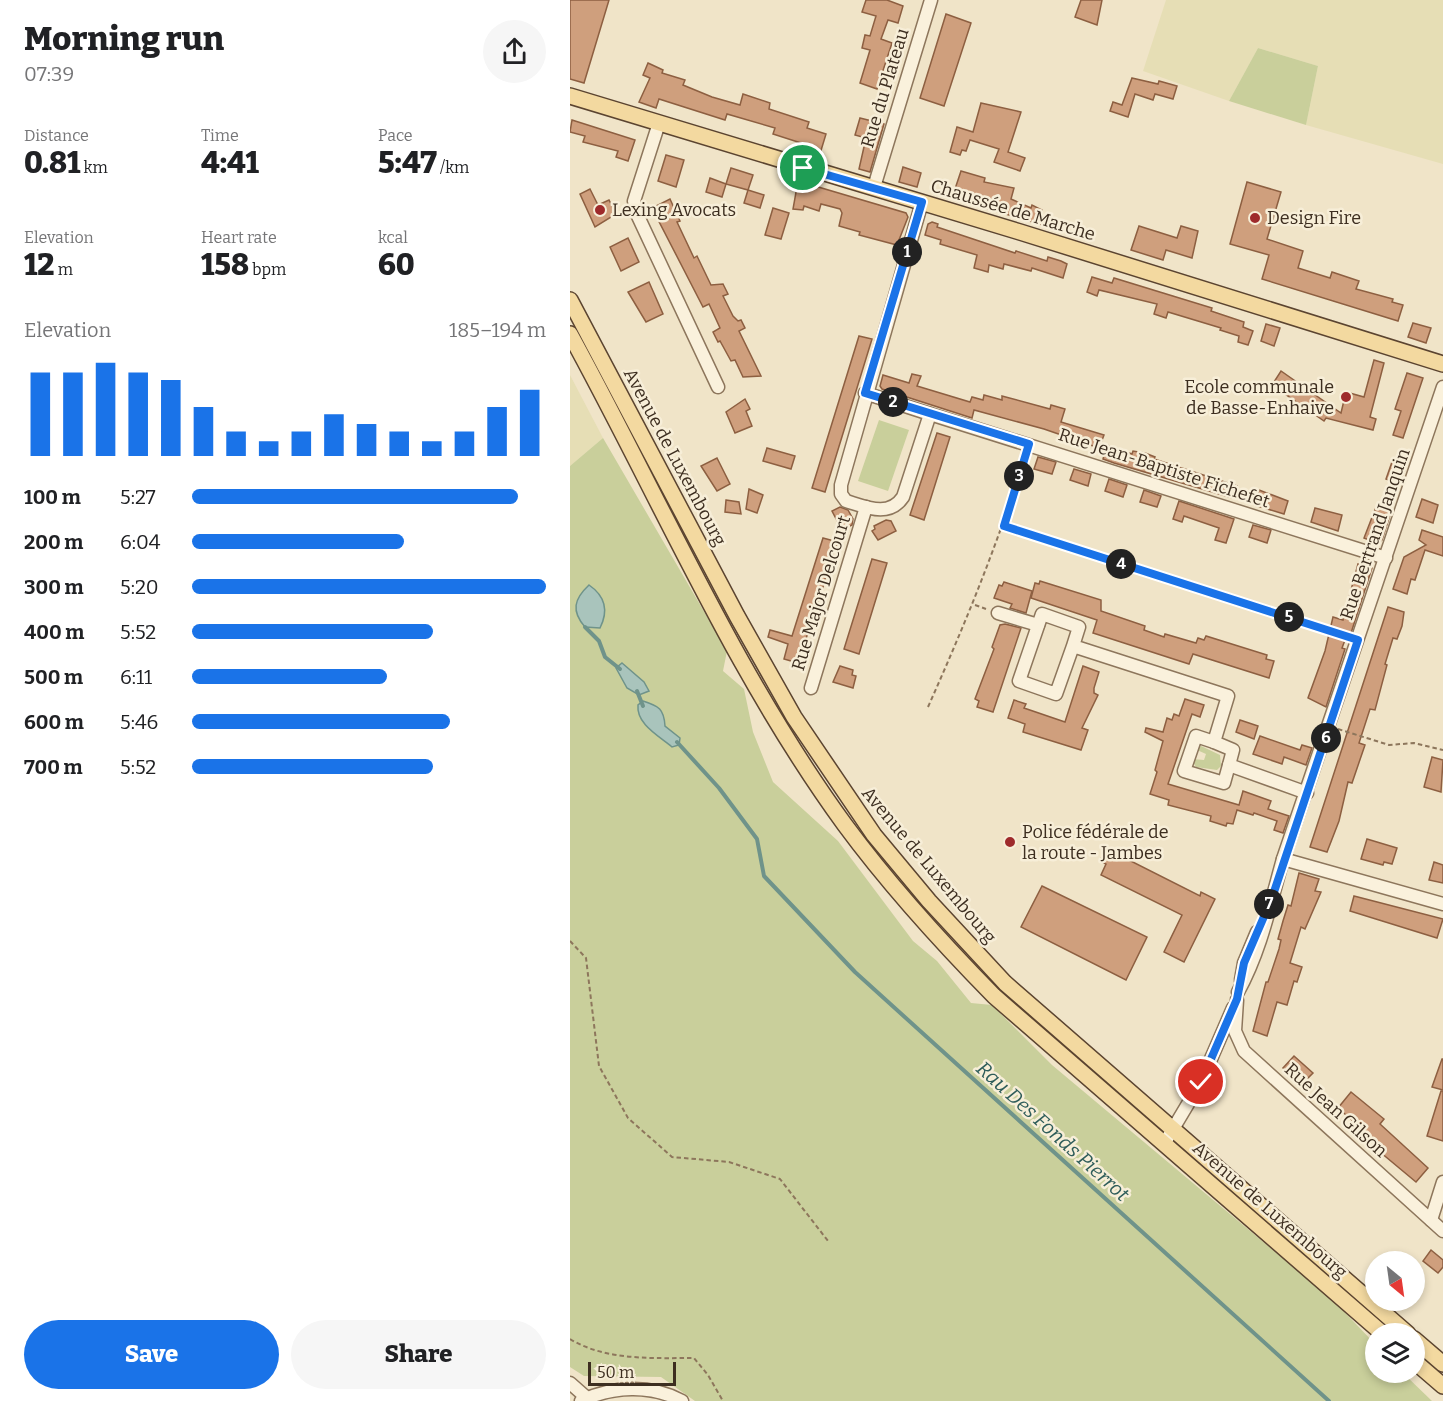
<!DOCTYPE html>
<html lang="en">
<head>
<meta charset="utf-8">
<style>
  body { margin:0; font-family:Bitter,serif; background:#f6f6f6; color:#202124; height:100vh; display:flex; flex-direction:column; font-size:22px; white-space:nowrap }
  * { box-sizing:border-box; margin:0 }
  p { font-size:20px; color:#757577 }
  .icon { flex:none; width:33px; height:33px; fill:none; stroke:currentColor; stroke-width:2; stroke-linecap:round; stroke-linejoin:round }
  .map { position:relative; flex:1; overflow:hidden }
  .details { display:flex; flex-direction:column; background:#fff; width:570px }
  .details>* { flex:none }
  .needle { width:39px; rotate:151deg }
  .controls { position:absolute; left:795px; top:1251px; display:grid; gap:12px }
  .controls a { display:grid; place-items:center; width:60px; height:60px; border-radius:50%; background:#fff; box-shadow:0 3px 9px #0003; font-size:30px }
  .scale { position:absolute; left:18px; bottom:15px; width:88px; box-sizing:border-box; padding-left:6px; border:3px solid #3d2e20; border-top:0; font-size:16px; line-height:21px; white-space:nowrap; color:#3d2e20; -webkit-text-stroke:4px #f7eed8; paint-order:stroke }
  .pin { position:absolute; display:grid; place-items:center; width:51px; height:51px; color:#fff; margin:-26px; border:3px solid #fff; border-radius:50%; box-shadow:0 2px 6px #0007 }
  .km { position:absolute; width:30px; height:30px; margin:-15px; border-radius:50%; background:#222; color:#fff; font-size:16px; line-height:30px; text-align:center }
  .round { display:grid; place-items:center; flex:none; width:63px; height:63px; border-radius:32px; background:#f6f6f6 }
  .headline { display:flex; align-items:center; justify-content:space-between; height:102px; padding:0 24px }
  h1 { font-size:33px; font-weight:800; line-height:45px }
  .figures { display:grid; grid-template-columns:repeat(3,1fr); gap:9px; height:102px; padding:6px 24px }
  .figures div { display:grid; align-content:center }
  .figures b { font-size:30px; font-weight:800 }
  .figures small { font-size:16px; font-weight:400 }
  .figures p { font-size:16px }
  .chart { height:168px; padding:12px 24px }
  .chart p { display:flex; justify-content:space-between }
  .chart svg { width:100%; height:108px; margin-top:6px; stroke:#1a73e8; stroke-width:6 }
  .cta { display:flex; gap:12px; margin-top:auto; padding:12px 24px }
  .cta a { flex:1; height:69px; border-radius:36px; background:#1a73e8; color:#fff; font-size:24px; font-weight:800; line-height:69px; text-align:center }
  .cta a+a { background:#f6f6f6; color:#202124 }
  ul { padding:0 24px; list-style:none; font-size:20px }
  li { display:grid; grid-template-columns:96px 72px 1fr; align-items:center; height:45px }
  li i { height:15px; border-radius:8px; background:#1a73e8 }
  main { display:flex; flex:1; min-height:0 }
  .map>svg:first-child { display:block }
</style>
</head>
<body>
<main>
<section class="details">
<div class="headline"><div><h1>Morning run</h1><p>07:39</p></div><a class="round"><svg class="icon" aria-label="share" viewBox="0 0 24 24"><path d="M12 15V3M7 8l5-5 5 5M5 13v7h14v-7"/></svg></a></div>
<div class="figures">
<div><p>Distance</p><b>0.81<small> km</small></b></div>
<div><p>Time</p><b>4:41</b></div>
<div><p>Pace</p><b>5:47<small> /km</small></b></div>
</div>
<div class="figures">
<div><p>Elevation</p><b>12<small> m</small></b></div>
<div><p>Heart rate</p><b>158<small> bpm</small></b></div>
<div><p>kcal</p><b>60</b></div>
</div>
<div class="chart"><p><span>Elevation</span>185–194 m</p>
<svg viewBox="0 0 160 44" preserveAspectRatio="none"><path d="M5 44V10M15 44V10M25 44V6M35 44V10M45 44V13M55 44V24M65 44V34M75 44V38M85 44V34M95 44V27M105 44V31M115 44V34M125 44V38M135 44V34M145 44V24M155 44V17"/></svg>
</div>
<ul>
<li><b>100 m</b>5:27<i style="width:92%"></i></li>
<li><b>200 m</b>6:04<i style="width:60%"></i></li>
<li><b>300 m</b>5:20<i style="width:100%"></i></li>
<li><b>400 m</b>5:52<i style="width:68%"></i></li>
<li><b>500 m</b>6:11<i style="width:55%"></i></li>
<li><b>600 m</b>5:46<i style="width:73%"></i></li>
<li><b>700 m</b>5:52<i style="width:68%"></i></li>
</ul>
<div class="cta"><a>Save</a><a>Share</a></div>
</section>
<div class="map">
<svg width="873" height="1401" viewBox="0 0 873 1401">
  <rect width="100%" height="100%" fill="#f0e4c8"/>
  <g fill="#e6deb5">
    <path d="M596,0H873V164L736,125L748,66L688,48L659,101L573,71Z"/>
    <path d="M0,375L33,438L0,466Z"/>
  </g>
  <g fill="#c9cf9b">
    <path d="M688,48L748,66L736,125L659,101Z"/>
    <path d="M309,420L339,430L318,491L288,481Z"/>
    <path d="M33,438L157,651L153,671L174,689L183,732L203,782L268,841L343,941L367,961L401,1003L422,1005L482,1065L765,1302L805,1344L806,1372L833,1373L862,1401H125L91,1377L14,1376L0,1367V466Z"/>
    <path d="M631,746L650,755L651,766L647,770L626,767L623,762V759L634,760L636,754L627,750Z"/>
  </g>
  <g fill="#a9c4bc" stroke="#6f938a" stroke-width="1.5">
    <path d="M19,585C35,596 39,610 30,628L15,627C1,611 4,599 19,585Z"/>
    <path d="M52,663L74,682L79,691L69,695L57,688L46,668Z"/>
    <path d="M73,701C89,706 94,709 95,726L110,738L109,745L102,747C89,736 66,724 68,705Z"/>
  </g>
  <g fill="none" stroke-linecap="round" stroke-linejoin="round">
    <g stroke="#6f938a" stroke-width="4">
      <path d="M15,627L29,641L35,657L50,669"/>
      <path d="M67,691L73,706"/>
      <path d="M107,742L149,788L187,839L194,876L285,972L759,1401"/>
    </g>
  </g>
  <g fill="#cf9f7d" stroke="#8d5f41" stroke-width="1.5">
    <path d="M0,0H39L14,83L0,79Z"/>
    <path d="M296,0H317L333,6L328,23L318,20L311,39L322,43L307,89L290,83L300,50L292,48L295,35L300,36L306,16L292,12Z"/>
    <path d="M511,0H532L527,25L505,17Z"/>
    <path d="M376,14L401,23L374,106L350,98Z"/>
    <path d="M78,63L93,70L92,73L115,80L113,85L142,97L170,105L173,94L200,103L199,109L239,122L237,128L256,134L249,157L228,150L231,143L203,134L205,128L157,114L155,120L89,99L86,108L69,102L80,78L73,75Z"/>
    <path d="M562,78L588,84L589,81L607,86L603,99L585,94L583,100L565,94L558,117L540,111L543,102L552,105Z"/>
    <path d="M411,103L451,112L438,152L455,158L450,171L424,162L429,149L400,140L396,151L392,150L390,155L380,152L387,127L403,132Z"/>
    <path d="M290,118L314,124L300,172L289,169L296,138L285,135Z"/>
    <path d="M2,120L65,140L58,161L46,157L48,151L13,142L15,136L0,132Z"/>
    <path d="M96,155L114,160L106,187L88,181Z"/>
    <path d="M333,167L351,173L347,187L329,182Z"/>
    <path d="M161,168L183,175L178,190L156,184Z"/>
    <path d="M391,171L415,178L414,182L444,188L441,199L461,208L462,205L472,210L470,215L489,221L486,229L382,198Z"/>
    <path d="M140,178L156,184L152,197L136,192Z"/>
    <path d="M228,181L336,213L338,217L327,245L289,235L290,232L269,226L272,213L270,209L251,204L249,211L234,206L233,210L223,209Z"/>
    <path d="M677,182L711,192L697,239L733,251L728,268L760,278L762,272L789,281L786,289L823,299L822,302L833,305L828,321L692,279L699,255L660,244Z"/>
    <path d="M20,189L28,205L39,200L46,214L25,227L10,194Z"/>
    <path d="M178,190L194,195L190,208L174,203Z"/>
    <path d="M100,199L110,221L107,222L124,258L127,256L141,285L153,284L158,294L153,296L163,316L168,321L171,320L175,328L169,331L191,376L173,377L165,360L161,361L150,341L148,342L143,332L150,328L139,304L133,307L82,208Z"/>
    <path d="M203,208L219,213L211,239L195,235Z"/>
    <path d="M362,222L368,224L367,227L445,253L446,251L477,261L478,257L491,261L497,264L493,278L462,268L461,271L434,264L433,269L419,265L418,272L404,268L407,255L370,244L371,240L355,235L358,224Z"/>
    <path d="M569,226L607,238L611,226L628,231L622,258L596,250L593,260L561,250Z"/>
    <path d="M58,238L69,262L51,271L40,247Z"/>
    <path d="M522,277L542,283L544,278L642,308L641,311L674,322L673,327L683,331L678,345L668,342L669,336L650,330L651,328L598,312L596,318L584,314L587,304L529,290L527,296L517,292Z"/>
    <path d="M79,282L93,314L76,322L58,292Z"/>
    <path d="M843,323L861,328L856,343L838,337Z"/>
    <path d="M696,324L710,328L704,346L691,341Z"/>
    <path d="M289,336L302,339L255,492L242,488Z"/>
    <path d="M804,360L814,363L800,417L806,419L803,430L756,418L754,421L702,385L711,371L771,413L776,392L794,397Z"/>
    <path d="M837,373L853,378L833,438L823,435L831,411L825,409Z"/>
    <path d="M342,374L351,376L347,386L400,402L402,397L413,400L414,395L432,400V396L480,409L481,405L495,409L491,422L534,435L529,448L474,429L404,410L402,418L312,389L310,386L313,375L339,383Z"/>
    <path d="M175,399L180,409L176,411L182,426L165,433L156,412Z"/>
    <path d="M367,433L380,437L354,520L340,515Z"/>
    <path d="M537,445L562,454L563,451L575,453L585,457L584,459L667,486L663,498L544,463L533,459Z"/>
    <path d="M197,448L225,456L221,469L193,461Z"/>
    <path d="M468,457L486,462L482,474L464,469Z"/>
    <path d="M147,458L160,484L147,491L131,466Z"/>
    <path d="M822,462L836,466L830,484L816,479Z"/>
    <path d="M504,469L521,474L518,486L500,480Z"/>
    <path d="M539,479L557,485L553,497L535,491Z"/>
    <path d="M179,489L193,495L187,513L176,509Z"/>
    <path d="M574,490L591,496L587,507L570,502Z"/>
    <path d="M689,490L718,501L714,514L684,505Z"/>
    <path d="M852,499L868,505L863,523L846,517Z"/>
    <path d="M156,500L169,502L171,514L155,512Z"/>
    <path d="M609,501L664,519L656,543L645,540L649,528L614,516L612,522L603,519Z"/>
    <path d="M270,507L278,510L283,519L282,525L272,530L262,511Z"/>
    <path d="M806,507L821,512L812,540L807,543L794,538Z"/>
    <path d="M745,508L772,515L768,531L741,522Z"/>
    <path d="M316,520L321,521L326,531L308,540L302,531L305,529L304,526Z"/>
    <path d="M683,525L701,530L697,543L679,537Z"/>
    <path d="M852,530L873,537V556L855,550L845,580L841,579L837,594L823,589L834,557L856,545L849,540Z"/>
    <path d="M253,538L268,542L254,575H256L253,587L228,663L214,659L218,644L198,637L200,630L222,636Z"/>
    <path d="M302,559L317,563L289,654L274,649Z"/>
    <path d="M788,564L802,568L781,633L778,632L772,648L775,649L756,707L738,698L755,651L763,617L773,620Z"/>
    <path d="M470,581L531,600V611L575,626L574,630L594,637L595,634L626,643L628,638L634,640L636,636L697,655L696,659L704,661L699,678L623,654L619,664L523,633L527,620L461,598L465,583L469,584Z"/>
    <path d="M434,582L462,591L456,613L440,608L442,604L424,598L429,585L432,586Z"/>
    <path d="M818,607L834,612L832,626L827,639L823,638L815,664L817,665L805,710L800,709L789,743L795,745L782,783L778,782L769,821L757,852L740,847Z"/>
    <path d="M435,624L451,628L423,712L407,707L409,701L405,699L424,649L422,647L430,625Z"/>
    <path d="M270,666L283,670L282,675L286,676L283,688L263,682Z"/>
    <path d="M513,666L529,672L524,688V693L528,695L512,728L518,730L511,750L453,732L455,724L438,718L444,700L456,704L454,708L495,722Z"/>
    <path d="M615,699L634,705L630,717L622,714L598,784L669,805L673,791L701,801L698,809L719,816L713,833L704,830L707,821L684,813L683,815L667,810L663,824L657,823L656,826L640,821L641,816L598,805L599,800L580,794L587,772L585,770L593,741L575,732L576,728L593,732L597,718L602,720L604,714L609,716Z"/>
    <path d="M670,720L688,726L684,739L666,732Z"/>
    <path d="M690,736L730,750L732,745L742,748L736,765L714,757L712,764L683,754Z"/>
    <path d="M862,757L873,760L871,792L854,787Z"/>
    <path d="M797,839L827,848L822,864L814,862L813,865L791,859Z"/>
    <path d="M534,852L541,855L543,852L630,896L631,892L645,899L614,962L594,952L612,915L531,875L536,864L530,861Z"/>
    <path d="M864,862L873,865V883L859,880Z"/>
    <path d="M729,873L749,879L745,891L751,892L735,929L731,927L720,963L732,967L727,982L724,981L717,1005L707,1002L697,1036L683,1031L696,982H698L709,949L711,940L708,939L713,921L718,905L721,906Z"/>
    <path d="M472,886L577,937L556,980L451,927Z"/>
    <path d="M784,896L873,919L867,938L780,911Z"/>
    <path d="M724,1056L743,1073L732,1084L713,1068Z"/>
    <path d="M872,1059H873V1090L862,1087Z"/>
    <path d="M871,1091H873V1141L857,1136Z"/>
    <path d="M781,1092L814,1119L810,1124L858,1168L846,1182L804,1147L808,1143L768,1108Z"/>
    <path d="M861,1250L873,1260V1267L868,1273L853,1261Z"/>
  </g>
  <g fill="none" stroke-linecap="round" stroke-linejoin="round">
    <g stroke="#8d765c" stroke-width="15">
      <g id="minor">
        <path d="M89,123L64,201L66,212L148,387"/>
        <path d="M304,187L361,0"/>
        <path d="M295,393L360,414L333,497C319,518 296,507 276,501L271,494V485L352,202"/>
        <path d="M360,414L816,558"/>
        <path d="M428,613L468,625"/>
        <path d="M503,646L509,627L472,614L449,681L486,694L503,646L658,696L644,742L663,750L659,765L737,793"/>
        <path d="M241,688L296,507"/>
        <path d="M644,742L626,736L614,771L654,783L659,765"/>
        <path d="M713,859L873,904"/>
        <path d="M671,980L674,963L687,932"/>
        <path d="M668,992C691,950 700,905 713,859L873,387"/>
        <path d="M667,1000L665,1031L674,1051L873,1231"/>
        <path d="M594,1144L631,1082L663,1008"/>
        <path d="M861,1220L873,1182"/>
        <path d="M0,1383L17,1398"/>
        <path d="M11,1401C42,1386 81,1384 112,1401"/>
      </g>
    </g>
    <g stroke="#5b4430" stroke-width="18">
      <g id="major">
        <path d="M0,96L450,232L873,364"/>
        <path d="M0,300L167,616L224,717L304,835L359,901L435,983L838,1334"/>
        <path d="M0,334C90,498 164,673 275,825C320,886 371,942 424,996L813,1334"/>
        <path d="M844,1339L873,1364"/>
        <path d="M844,1361L873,1386"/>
      </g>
    </g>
    <g stroke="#8d765c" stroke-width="2" stroke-dasharray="4.5 3" stroke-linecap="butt">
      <path d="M434,526L777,636"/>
      <path d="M405,605L416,609"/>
      <path d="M358,707C395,624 429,542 455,455"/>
      <path d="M768,729L819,745L844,743L873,750"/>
      <path d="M0,941L16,958L29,1066L58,1118L102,1157L159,1162L210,1179L258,1241"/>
      <path d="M0,1339C36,1361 83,1358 124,1358L138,1375L153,1401"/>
    </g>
    <use href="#minor" stroke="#faf1dc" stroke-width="12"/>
    <use href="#major" stroke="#f3d9a0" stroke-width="15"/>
  </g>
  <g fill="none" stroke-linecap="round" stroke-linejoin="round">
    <g stroke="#fff" stroke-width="12">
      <path id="route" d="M233,168L352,202L295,393L459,444L434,526L788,640L702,898L674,963L667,999L631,1082"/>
    </g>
    <use href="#route" stroke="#1a73e8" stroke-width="8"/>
  </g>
  <g fill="#9e2a2b" stroke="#f7eed8" stroke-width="2">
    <circle cx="30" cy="210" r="6"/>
    <circle cx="685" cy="218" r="6"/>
    <circle cx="776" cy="397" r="6"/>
    <circle cx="440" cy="842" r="6"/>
  </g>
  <g text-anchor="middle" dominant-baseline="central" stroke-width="5" stroke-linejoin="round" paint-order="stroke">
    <g font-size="18" fill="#3d2e20" stroke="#f7eed8">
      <text transform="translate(315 88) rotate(-73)">Rue du Plateau</text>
      <text transform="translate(443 210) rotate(17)">Chaussée de Marche</text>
      <text transform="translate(105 457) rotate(62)">Avenue de Luxembourg</text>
      <text transform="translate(594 468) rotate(18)">Rue Jean-Baptiste Fichefet</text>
      <text transform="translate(805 534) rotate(-71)">Rue Bertrand Janquin</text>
      <text transform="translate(251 593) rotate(-73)">Rue Major Delcourt</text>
      <text transform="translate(359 865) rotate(50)">Avenue de Luxembourg</text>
      <text transform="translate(766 1110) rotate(42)">Rue Jean Gilson</text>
      <text transform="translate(700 1210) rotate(41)">Avenue de Luxembourg</text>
    </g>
    <g font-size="18" fill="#3d2e20" stroke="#f7eed8" text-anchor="start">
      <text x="42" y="210">Lexing Avocats</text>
      <text x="697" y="218">Design Fire</text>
      <text x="764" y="387" text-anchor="end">Ecole communale<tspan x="764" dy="21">de Basse-Enhaive</tspan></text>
      <text x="452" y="832">Police fédérale de<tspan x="452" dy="21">la route - Jambes</tspan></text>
    </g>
    <g font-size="20" font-style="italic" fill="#2f5d5a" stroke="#f7eed8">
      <text transform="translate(483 1131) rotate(42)">Rau Des Fonds Pierrot</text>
    </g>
  </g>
</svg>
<div class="controls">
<a><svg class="needle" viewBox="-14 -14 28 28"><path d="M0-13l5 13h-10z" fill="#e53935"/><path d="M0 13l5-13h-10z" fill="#757577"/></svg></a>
<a><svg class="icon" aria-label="layers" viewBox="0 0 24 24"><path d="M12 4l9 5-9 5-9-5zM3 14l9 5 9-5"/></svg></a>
</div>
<div class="scale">50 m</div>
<div class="pin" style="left:233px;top:168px;background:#1e9e55"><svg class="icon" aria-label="arrive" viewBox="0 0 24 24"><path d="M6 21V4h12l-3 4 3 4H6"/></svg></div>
<div class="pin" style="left:631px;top:1082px;background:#d93025"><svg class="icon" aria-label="check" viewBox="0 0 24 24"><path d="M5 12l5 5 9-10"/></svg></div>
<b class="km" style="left:337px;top:252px">1</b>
<b class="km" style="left:323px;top:402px">2</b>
<b class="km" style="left:449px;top:476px">3</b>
<b class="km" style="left:551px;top:564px">4</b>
<b class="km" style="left:719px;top:617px">5</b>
<b class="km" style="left:756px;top:738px">6</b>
<b class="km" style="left:699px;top:904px">7</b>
</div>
</main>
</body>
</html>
